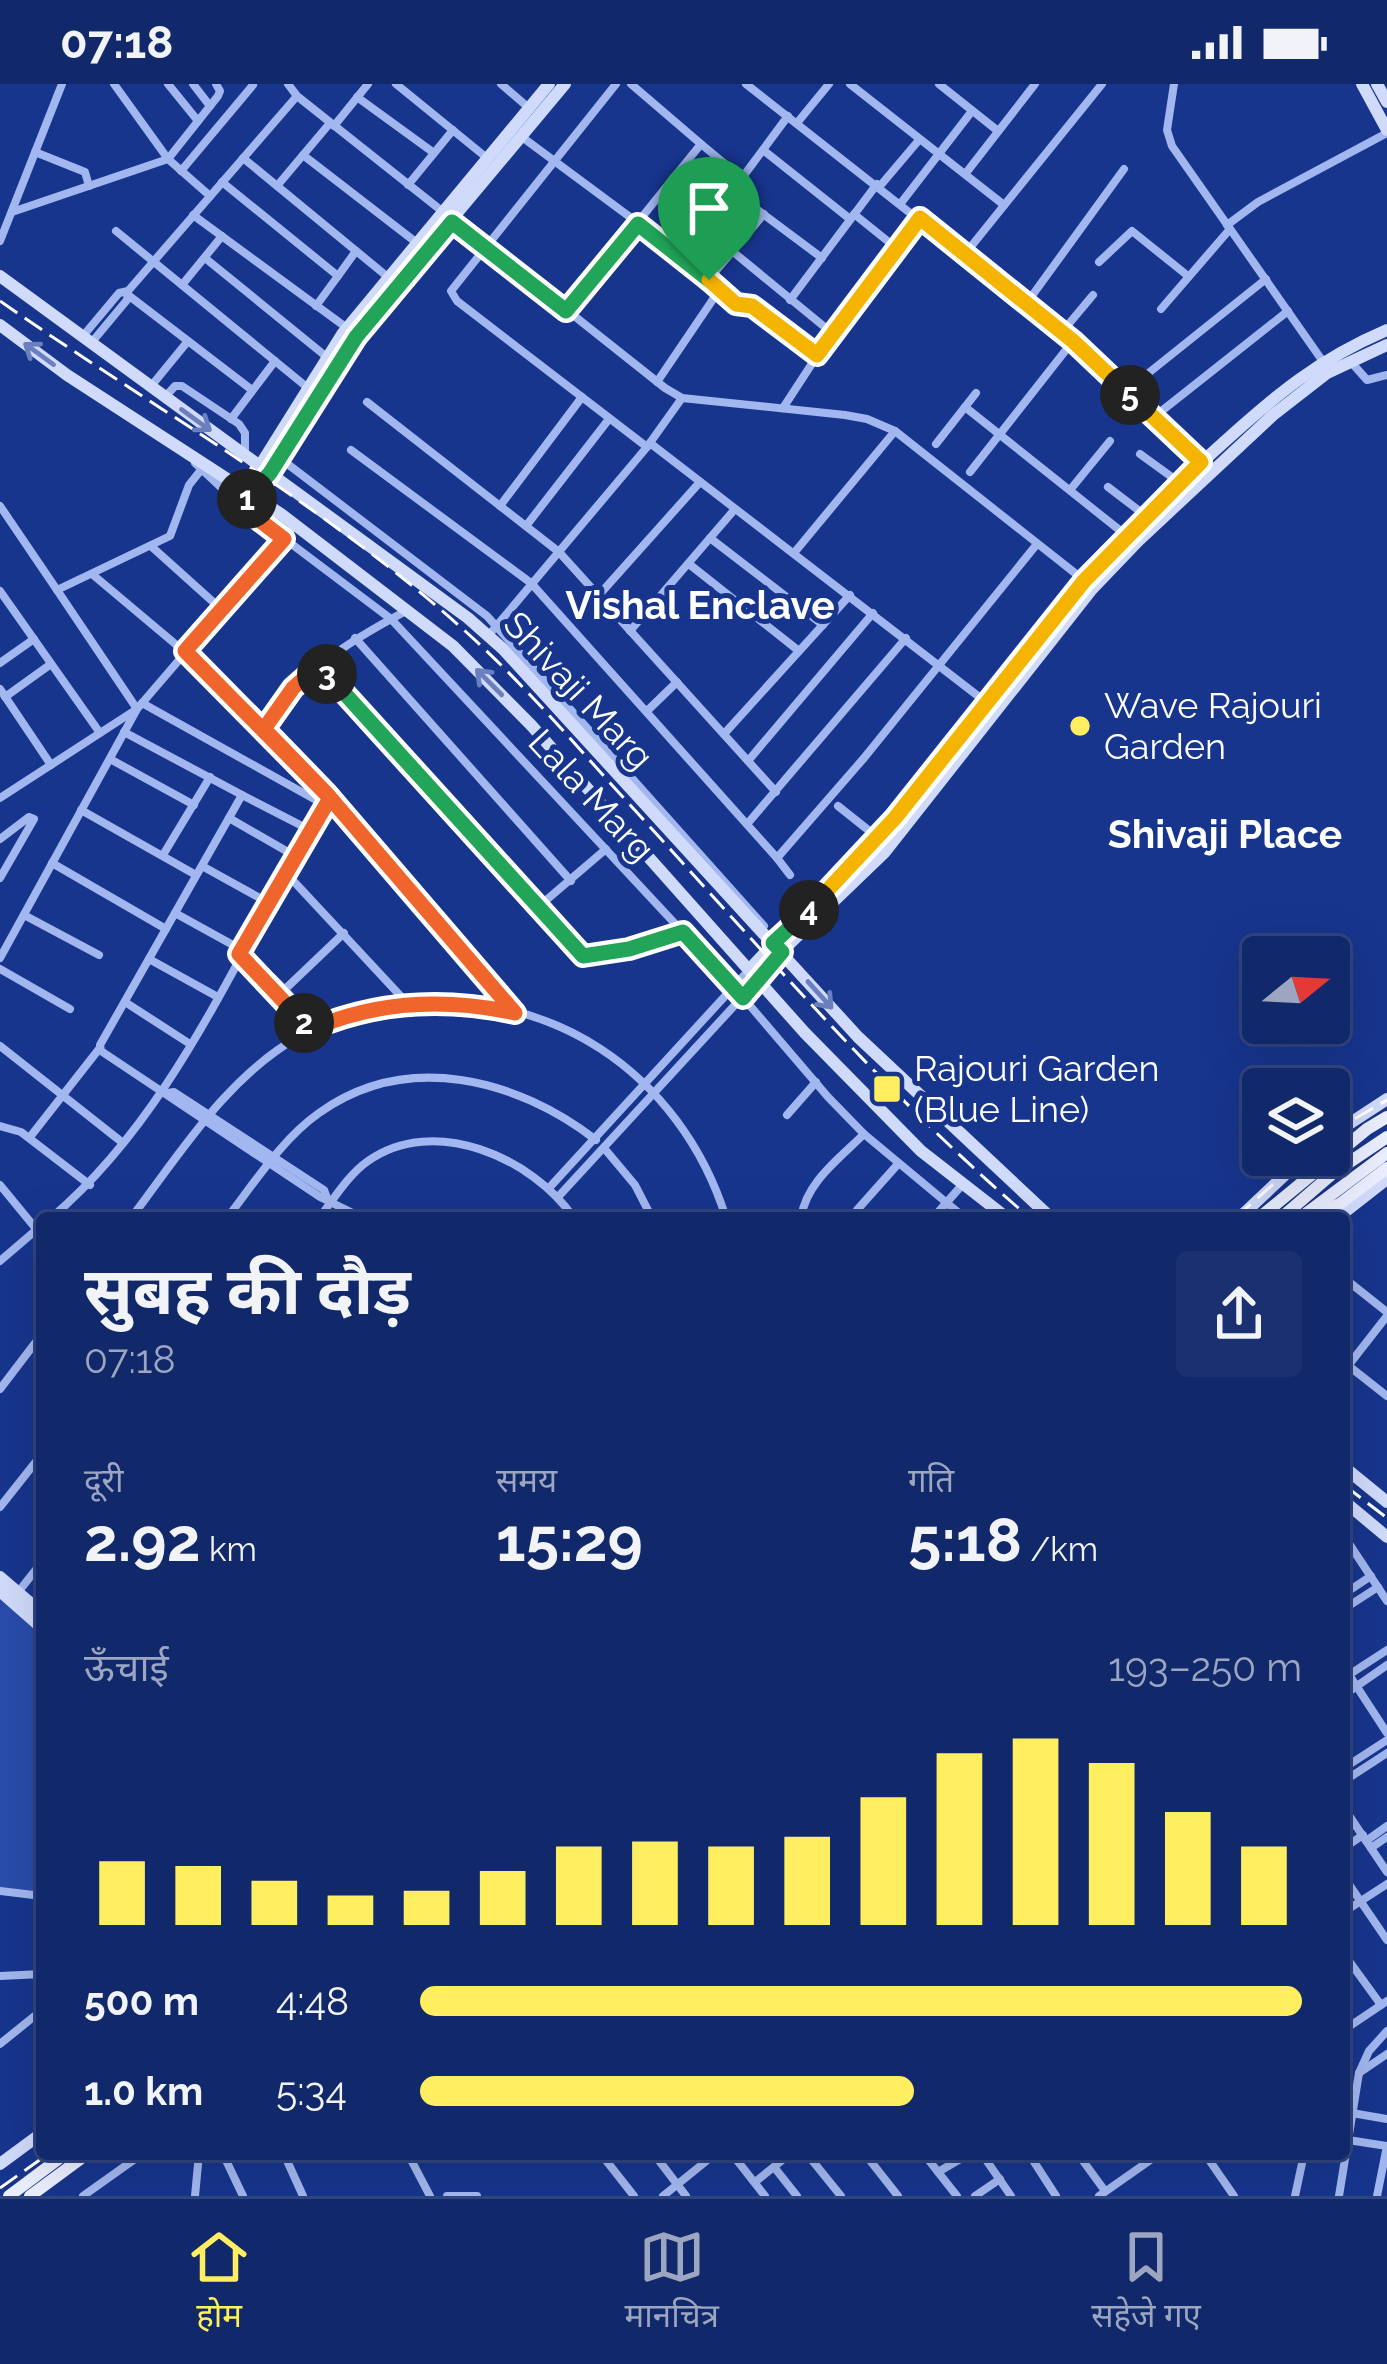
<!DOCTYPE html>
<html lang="hi">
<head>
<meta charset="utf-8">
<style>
  body { margin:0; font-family:Raleway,"Noto Sans Devanagari",sans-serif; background:#1a3070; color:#f1f3f6; height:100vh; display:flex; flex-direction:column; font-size:45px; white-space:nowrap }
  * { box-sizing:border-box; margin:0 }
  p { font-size:39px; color:#9ca6c1 }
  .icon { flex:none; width:66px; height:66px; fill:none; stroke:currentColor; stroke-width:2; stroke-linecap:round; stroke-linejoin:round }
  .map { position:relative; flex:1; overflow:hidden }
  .drawer { position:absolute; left:36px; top:1128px; width:1314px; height:948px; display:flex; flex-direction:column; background:#11286a; border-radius:12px; box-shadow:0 12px 48px #0002,0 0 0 3px #30447e }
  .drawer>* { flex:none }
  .needle { width:78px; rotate:72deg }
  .buttons { position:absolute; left:1242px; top:852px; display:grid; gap:24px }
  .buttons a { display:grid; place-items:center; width:108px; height:108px; border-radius:12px; background:#11286a; box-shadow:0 12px 48px #0002,0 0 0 3px #30447e; font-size:60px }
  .pin { position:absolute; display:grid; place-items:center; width:102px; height:102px; color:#fff; margin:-123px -51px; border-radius:50% 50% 50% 0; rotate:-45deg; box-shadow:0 0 12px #0007 }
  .pin .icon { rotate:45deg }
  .km { position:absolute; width:60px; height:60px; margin:-30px; border-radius:50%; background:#222; color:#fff; font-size:33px; line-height:60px; text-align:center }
  .round { display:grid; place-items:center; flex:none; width:126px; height:126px; border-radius:12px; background:#1a3070 }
  .headline { display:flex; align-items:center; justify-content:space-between; height:204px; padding:0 48px }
  h1 { font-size:66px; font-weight:700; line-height:90px }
  .metrics { display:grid; grid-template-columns:repeat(3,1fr); gap:18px; height:204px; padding:12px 48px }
  .metrics div { display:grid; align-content:center }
  .metrics b { font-size:60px; font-weight:700 }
  .metrics small { font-size:33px; font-weight:400 }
  .metrics p { font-size:33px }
  .chart { height:336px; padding:24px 48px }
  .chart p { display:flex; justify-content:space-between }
  .chart svg { width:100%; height:216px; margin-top:12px; stroke:#ffee60; stroke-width:6 }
  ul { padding:0 48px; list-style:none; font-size:39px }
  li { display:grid; grid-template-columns:192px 144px 1fr; align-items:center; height:90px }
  li i { height:30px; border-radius:15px; background:#ffee60 }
  .status { display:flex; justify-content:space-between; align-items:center; height:84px; padding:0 60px; background:#11286a; direction:ltr }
  .status svg { height:33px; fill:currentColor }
  .menu { display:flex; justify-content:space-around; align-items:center; height:168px; border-top:3px solid #30447e; background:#11286a; font-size:33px; color:#9ca6c1 }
  .menu a { display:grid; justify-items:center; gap:6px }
  .menu .selected { color:#ffee60 }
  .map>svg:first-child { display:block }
</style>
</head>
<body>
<div class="status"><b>07:18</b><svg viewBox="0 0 49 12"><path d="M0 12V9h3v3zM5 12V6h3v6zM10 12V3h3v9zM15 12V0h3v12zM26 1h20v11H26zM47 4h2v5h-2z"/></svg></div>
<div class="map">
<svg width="1387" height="2112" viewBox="0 0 1387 2112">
  <rect width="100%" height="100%" fill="#17358d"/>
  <path fill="#294cab" d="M0,1507L42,1545V1812L0,1807Z"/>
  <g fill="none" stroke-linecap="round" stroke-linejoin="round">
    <g stroke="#a2b7ef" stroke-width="8">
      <path d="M114,0L168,75L210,112"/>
      <path d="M168,0L198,37"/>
      <path d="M193,0L210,22"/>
      <path d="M288,0L297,12L665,304L682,314L845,331L867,335L895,347L1085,497"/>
      <path d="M396,0L487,74"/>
      <path d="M501,0L529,24"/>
      <path d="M616,0L451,207L457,217L647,363"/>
      <path d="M746,0L1073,257L1201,378"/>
      <path d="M850,0L1004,121"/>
      <path d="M939,0L998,47"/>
      <path d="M1174,0L1167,46L1172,62L1324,279"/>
      <path d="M357,13L434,69"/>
      <path d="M797,39L829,0"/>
      <path d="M334,42L368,0"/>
      <path d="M522,53L638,139L736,221L752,222L817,271"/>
      <path d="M763,66L850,135"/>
      <path d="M35,68L85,88L89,102"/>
      <path d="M303,71L417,159"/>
      <path d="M243,74L389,194"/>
      <path d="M181,87L253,1"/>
      <path d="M966,89L1035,0"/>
      <path d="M742,94L788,32"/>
      <path d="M222,98L338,192L316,222"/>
      <path d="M408,101L453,46"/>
      <path d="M277,102L330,39"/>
      <path d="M880,102L919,56"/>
      <path d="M732,107L822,174"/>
      <path d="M901,119L972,27"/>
      <path d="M12,128L168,75L218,12L220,7L216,0"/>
      <path d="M854,130L895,163"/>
      <path d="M193,131L347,244"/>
      <path d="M1227,141L1258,118L1387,49"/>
      <path d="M116,147L308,304"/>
      <path d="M0,157L62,0"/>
      <path d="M732,167L832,249"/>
      <path d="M965,170L1102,0"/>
      <path d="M205,174L328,274"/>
      <path d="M682,174L742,94L701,60"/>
      <path d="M1099,178L1132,147L1188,192"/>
      <path d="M338,192L356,167"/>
      <path d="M709,195L764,130"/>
      <path d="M182,201L222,152"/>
      <path d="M128,211L252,306"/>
      <path d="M790,216L877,100"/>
      <path d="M1026,220L1124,85"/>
      <path d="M1161,225L1230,145"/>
      <path d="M566,227L701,60L631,0"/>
      <path d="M1062,248L1093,211"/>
      <path d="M83,252L119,209L128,207L297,12"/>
      <path d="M92,258L127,216L128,208"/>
      <path d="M1351,278L1367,296L1387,291"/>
      <path d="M657,298L720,205"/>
      <path d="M152,301L188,257"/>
      <path d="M1126,307L1266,195"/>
      <path d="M165,313L175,302H182L239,340L245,349V370"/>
      <path d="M367,318L559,468L776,708"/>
      <path d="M965,323L1127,452"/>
      <path d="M783,324L832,249L920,134"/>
      <path d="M1154,333L1288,227"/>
      <path d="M231,335L275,277"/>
      <path d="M650,359L991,622"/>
      <path d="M936,360L976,309"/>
      <path d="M351,366L531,499L777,774L864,674L1037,460"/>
      <path d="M1140,370L1180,399"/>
      <path d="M281,375L487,532L764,842"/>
      <path d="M195,379L241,422L391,535L734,903L828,1013L864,1050L965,1134"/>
      <path d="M970,388L1073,257"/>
      <path d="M1108,403L1146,432"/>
      <path d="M1070,406L1110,357"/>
      <path d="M0,422L57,506L170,452L189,401L201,386"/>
      <path d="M500,422L582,313"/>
      <path d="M526,442L609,335"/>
      <path d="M710,454L823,541"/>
      <path d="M152,463L221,525"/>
      <path d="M794,469L895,347"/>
      <path d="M689,480L799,567"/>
      <path d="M92,490L211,590L326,709L515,929"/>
      <path d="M0,507L100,649"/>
      <path d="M599,511L700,398"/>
      <path d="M630,547L735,425"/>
      <path d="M488,552L647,363L682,314"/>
      <path d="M355,554L571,797"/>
      <path d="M0,579L34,555"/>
      <path d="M319,581L537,824L606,765"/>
      <path d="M0,605L51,681"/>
      <path d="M5,613L51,580"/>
      <path d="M142,619L325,721"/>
      <path d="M647,627L677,598"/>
      <path d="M264,645C307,584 340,562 406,527"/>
      <path d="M124,648L242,711L100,961L101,967L320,1113L363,1134"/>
      <path d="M724,650L850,511"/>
      <path d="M110,675L194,721"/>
      <path d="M748,677L873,529"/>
      <path d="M242,711L310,746"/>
      <path d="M0,714L137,625L294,442"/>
      <path d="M838,722L877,753"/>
      <path d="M81,726L196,791"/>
      <path d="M229,734L295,772"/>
      <path d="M748,739L906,554"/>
      <path d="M0,755L29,733L34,735L0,794"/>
      <path d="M163,771L210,693"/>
      <path d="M777,774L790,791"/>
      <path d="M52,779L166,845"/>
      <path d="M202,782L269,819"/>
      <path d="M286,789L408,920"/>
      <path d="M537,824L583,872L629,865L683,848"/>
      <path d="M175,829L242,866"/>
      <path d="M24,831L99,871"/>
      <path d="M239,870C262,880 302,919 310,942"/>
      <path d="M0,874L137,625L57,506"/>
      <path d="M245,874L309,942"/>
      <path d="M149,875L216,912"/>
      <path d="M0,885L70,925"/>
      <path d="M280,910L344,849"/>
      <path d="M125,918L190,960"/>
      <path d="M0,962L123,1059"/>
      <path d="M168,1009L174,1008L324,1106L327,1114"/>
      <path d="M787,1031L816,998"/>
      <path d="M0,1042L21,1048L90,1101"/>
      <path d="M30,1053L99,965"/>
      <path d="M604,1064L635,1101L652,1134"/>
      <path d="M0,1101L37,1146"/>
      <path d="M549,1104L749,886"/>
      <path d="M558,1113L758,896"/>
      <path d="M51,1134C180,1025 242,855 330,714"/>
      <path d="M131,1134C180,1070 226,994 298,953C327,936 360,928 393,923C547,897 681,990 726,1134"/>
      <path d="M227,1134C255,1098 282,1055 319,1029C407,966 517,995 596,1056"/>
      <path d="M319,1134C334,1115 348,1091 368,1077C434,1030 533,1074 574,1134"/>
      <path d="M801,1134C806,1098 840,1074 864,1050"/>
      <path d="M857,1134V1126L898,1080"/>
      <path d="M933,1134L962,1101"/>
      <path d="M0,1177L42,1141"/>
      <path d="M1344,1194L1387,1228"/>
      <path d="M1345,1279L1387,1312"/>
      <path d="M1344,1287L1387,1232"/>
      <path d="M0,1305L42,1250"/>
      <path d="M0,1423L42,1370"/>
      <path d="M1344,1452L1387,1517"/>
      <path d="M19,1507L42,1478"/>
      <path d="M1344,1510L1371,1492"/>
      <path d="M1344,1525L1378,1503"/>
      <path d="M1344,1583L1387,1649"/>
      <path d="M1344,1594L1387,1566"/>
      <path d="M1344,1611L1387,1581"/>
      <path d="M1344,1684L1387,1656"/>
      <path d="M1344,1697L1387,1669"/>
      <path d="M1344,1724L1387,1788"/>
      <path d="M1366,1757L1387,1742"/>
      <path d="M1344,1764L1363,1751"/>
      <path d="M1371,1764L1387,1753"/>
      <path d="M1344,1793L1387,1856"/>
      <path d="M0,1807L42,1812"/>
      <path d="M1344,1828L1387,1800"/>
      <path d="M1344,1870L1381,1921"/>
      <path d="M0,1892L42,1890"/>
      <path d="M1344,1946L1387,1917"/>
      <path d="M0,1960L42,1926"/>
      <path d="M1359,1989L1387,1970"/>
      <path d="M1352,2029L1387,2035"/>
      <path d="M1348,2056L1387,2062"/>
      <path d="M223,2070L243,2112"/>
      <path d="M284,2070L303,2112"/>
      <path d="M408,2070L430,2112"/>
      <path d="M601,2070L634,2112"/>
      <path d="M654,2070L686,2112"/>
      <path d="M732,2070L765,2112"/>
      <path d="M807,2070L841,2112"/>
      <path d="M865,2070L898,2112"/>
      <path d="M924,2070L938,2088"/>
      <path d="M982,2070L1011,2112"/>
      <path d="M1029,2070L1056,2112"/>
      <path d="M1078,2070L1105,2107"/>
      <path d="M1205,2070L1234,2112"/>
      <path d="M774,2083L797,2112"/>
      <path d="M755,2098L790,2070"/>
      <path d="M83,2112L142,2070"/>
      <path d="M195,2112L199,2070"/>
      <path d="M447,2112H477"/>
      <path d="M663,2112L715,2070"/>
      <path d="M957,2112L938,2088L969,2070"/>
      <path d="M975,2112L1000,2095"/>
      <path d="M1099,2112L1159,2070"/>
      <path d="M1295,2112L1304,2070"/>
      <path d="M1339,2112L1359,1989L1369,1967L1387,1947"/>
      <path d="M1377,2112L1387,2062"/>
    </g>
    <g stroke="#d0dafa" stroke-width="12">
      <path d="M1362,0L1387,46"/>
      <path d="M1377,0L1387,18"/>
      <path d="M0,192L468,534L503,565L858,953L1051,1134"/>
      <path d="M0,241L67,291L281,430L453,562L531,641L805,949L921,1067L1007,1134"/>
      <path d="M258,385L343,249L549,0"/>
      <path d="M252,409L270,389L385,215L565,0"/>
      <path d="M749,886C796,834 849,789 894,735C1001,606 1097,471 1223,359C1277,310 1319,275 1387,246"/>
      <path d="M758,896L781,868L884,769L1092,505L1138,457L1273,331L1327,289L1387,261"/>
      <path d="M1329,1053L1387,1015"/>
      <path d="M1239,1134L1306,1071"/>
      <path d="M1337,1134L1387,1095"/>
      <path d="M1344,1383L1387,1418"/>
      <path d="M1344,1417L1387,1453"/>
      <path d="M0,1493L42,1529"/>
      <path d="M0,1507L42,1544"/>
      <path d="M0,2080L42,2049"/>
    </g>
    <g stroke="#eaeeff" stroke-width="12">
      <path d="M1259,1134L1367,1045L1387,1033"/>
      <path d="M1281,1134L1332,1090L1387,1053"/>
      <path d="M1300,1134L1387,1069"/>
      <path d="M1312,1134L1341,1119L1387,1084"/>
      <path d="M9,2112L65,2070"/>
      <path d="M30,2112L87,2070"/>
    </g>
    <g stroke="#fff" stroke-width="3" stroke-dasharray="21 9" stroke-linecap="butt">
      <path d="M0,217C156,326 323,419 465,547C521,597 571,656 621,711C754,856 881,1007 1030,1134"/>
      <path d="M1329,1050L1387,1016"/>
      <path d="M1235,1134L1306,1071"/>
      <path d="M1344,1401L1387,1434"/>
      <path d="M0,2104L48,2070"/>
    </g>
  </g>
  <defs><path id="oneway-shaft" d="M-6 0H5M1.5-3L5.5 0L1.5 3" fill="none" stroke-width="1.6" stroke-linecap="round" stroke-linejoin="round" transform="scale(3)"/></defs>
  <g stroke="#6a7fbe">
    <use href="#oneway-shaft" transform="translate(39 270) rotate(-144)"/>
    <use href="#oneway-shaft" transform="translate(196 336) rotate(36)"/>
    <use href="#oneway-shaft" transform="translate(489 598) rotate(-135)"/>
    <use href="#oneway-shaft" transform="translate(820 911) rotate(48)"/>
  </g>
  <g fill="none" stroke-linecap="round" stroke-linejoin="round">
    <g stroke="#fff" stroke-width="24">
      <path id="split-1" d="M247,415L270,389L356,253L452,138L566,227L638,140L709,196"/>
    </g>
    <g stroke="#fff" stroke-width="24">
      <path id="split-2" d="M247,415L241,422L284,455L185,567L330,714L239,870L304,939"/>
    </g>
    <g stroke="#fff" stroke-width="24">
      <path id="split-3" d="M304,939L312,945C377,917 446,914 515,929L326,709L264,645L293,604L319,581L327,590"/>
    </g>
    <g stroke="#fff" stroke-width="24">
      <path id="split-4" d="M327,590L583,872L629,865L683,848L743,914L782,868L773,859L809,826"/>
    </g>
    <g stroke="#fff" stroke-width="24">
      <path id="split-5" d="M809,826L895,734L1084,497L1201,378L1130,311"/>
    </g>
    <g stroke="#fff" stroke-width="24">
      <path id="split-6" d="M709,196L736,220L752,222L817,271L920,134L1073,257L1130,311"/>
    </g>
    <use href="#split-1" stroke="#22a559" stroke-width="15"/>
    <use href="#split-2" stroke="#f0652b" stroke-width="15"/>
    <use href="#split-3" stroke="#f0652b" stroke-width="15"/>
    <use href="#split-4" stroke="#22a559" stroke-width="15"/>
    <use href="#split-5" stroke="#f5b400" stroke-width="15"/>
    <use href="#split-6" stroke="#f5b400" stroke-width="15"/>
  </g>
  <g fill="#ffee60" stroke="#17358d" stroke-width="4.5">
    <circle cx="1080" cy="642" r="12"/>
    <rect x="872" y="990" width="30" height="30" rx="6"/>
  </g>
  <g text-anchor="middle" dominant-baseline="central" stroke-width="10" stroke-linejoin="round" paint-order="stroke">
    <g font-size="36" fill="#fff" stroke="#17358d">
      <text transform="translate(579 606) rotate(47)">Shivaji Marg</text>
      <text transform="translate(592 711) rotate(47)">Lala Marg</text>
    </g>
    <g font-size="36" fill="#fff" stroke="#17358d" text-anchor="start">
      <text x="1104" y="621">Wave Rajouri<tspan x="1104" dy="41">Garden</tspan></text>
      <text x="914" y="984">Rajouri Garden<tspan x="914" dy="41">(Blue Line)</tspan></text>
    </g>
    <g font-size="39" font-weight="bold" fill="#fff" stroke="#17358d">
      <text x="700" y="521">Vishal Enclave</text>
      <text x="1225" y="750">Shivaji Place</text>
    </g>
  </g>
</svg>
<div class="buttons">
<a><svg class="needle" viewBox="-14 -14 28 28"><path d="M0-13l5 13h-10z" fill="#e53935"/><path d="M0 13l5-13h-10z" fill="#9ca6c1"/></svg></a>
<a><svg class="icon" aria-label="layers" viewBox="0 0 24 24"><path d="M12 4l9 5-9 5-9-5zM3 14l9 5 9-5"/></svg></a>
</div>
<div class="pin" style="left:709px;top:196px;background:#1e9e55"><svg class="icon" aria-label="arrive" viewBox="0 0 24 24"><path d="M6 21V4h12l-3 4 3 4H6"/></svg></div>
<b class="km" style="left:247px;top:415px">1</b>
<b class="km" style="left:304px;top:939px">2</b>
<b class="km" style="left:327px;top:590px">3</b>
<b class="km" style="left:809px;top:826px">4</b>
<b class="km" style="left:1130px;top:311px">5</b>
<section class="drawer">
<div class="headline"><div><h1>सुबह की दौड़</h1><p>07:18</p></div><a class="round"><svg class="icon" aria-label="share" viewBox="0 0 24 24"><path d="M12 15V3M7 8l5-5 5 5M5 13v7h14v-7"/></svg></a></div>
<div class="metrics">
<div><p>दूरी</p><b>2.92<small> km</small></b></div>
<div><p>समय</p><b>15:29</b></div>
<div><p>गति</p><b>5:18<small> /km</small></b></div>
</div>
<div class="chart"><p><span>ऊँचाई</span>193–250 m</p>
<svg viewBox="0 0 160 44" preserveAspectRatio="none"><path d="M5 44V31M15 44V32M25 44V35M35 44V38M45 44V37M55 44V33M65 44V28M75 44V27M85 44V28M95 44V26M105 44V18M115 44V9M125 44V6M135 44V11M145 44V21M155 44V28"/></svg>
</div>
<ul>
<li><b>500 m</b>4:48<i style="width:100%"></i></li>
<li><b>1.0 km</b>5:34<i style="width:56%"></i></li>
</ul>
</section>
</div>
<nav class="menu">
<a class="selected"><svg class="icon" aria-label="home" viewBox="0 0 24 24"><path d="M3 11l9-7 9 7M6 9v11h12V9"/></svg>होम</a>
<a><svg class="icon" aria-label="map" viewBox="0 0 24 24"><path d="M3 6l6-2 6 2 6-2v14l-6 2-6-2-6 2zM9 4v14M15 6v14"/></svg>मानचित्र</a>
<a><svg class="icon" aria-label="saved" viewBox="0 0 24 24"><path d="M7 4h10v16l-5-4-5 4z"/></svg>सहेजे गए</a>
</nav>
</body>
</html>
